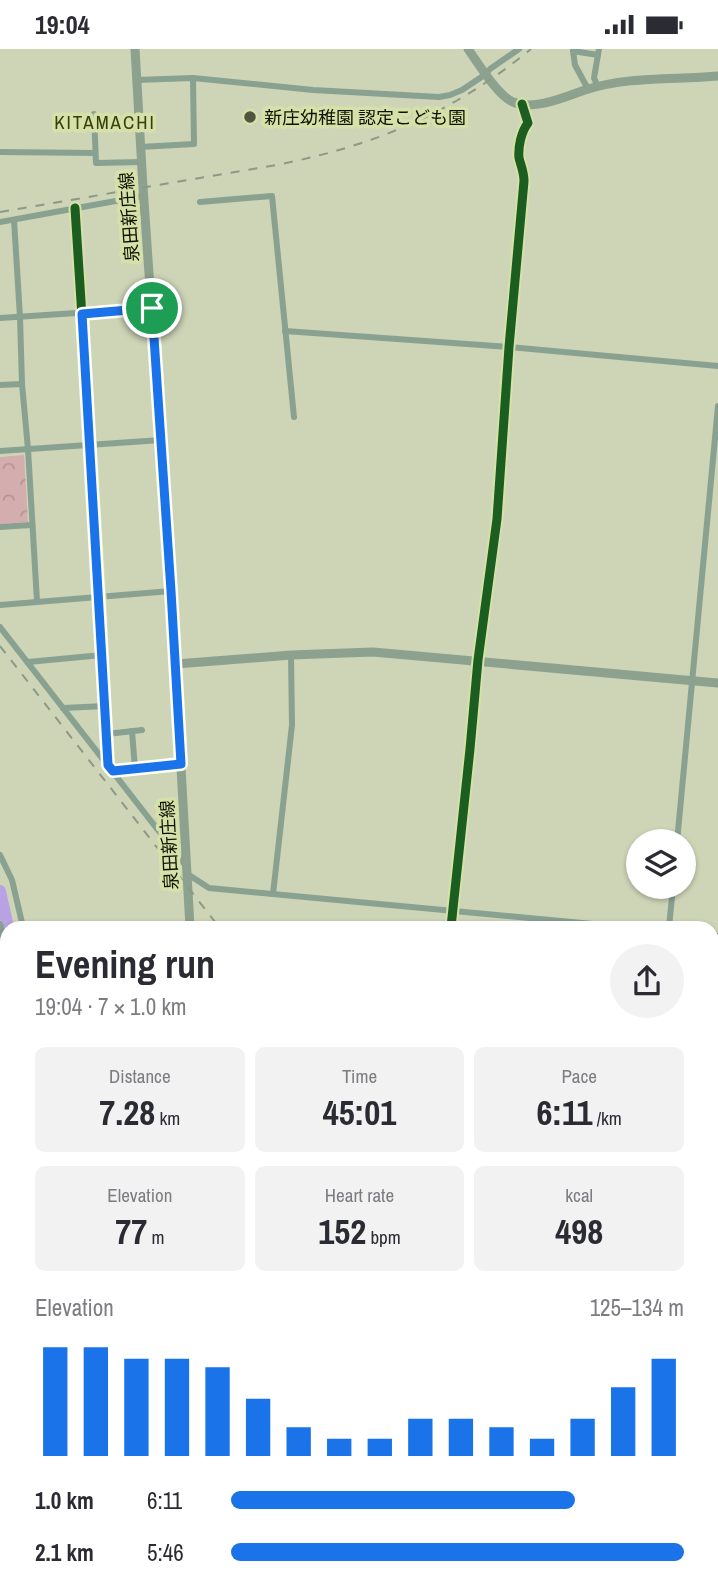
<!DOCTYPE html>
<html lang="en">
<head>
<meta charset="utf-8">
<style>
  body { margin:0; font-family:"Archivo Narrow","Noto Sans JP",sans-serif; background:#f2f2f3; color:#2b2b33; height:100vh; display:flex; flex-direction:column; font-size:26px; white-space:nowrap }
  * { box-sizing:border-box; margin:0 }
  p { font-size:23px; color:#7c7c81 }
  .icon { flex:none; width:38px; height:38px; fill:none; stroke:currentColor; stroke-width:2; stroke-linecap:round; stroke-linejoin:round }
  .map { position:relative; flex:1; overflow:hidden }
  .sheet { position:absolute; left:0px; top:872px; width:719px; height:674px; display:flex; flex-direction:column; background:#fff; border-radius:21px 21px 0 0; box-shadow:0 2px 5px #0004 }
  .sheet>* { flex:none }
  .buttons { position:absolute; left:626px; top:780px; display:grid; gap:14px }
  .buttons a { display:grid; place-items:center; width:70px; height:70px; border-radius:50%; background:#fff; box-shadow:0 2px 5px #0004; font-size:35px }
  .pin { position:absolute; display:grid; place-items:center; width:60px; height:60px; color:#fff; margin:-30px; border:4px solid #fff; border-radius:50%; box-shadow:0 2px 7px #0007 }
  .round { display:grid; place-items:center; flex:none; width:74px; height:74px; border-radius:37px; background:#f2f2f3 }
  .overview { display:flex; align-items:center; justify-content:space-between; height:119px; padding:0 35px }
  h1 { font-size:38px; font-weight:700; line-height:52px }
  .figures { display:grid; grid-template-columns:repeat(3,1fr); gap:10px; height:119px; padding:7px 35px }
  .figures div { display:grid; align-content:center; border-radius:10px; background:#f2f2f3; text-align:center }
  .figures b { font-size:35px; font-weight:700 }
  .figures small { font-size:19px; font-weight:400 }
  .figures p { font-size:19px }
  .chart { height:196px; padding:14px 35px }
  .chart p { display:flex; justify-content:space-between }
  .chart svg { width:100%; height:126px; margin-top:7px; stroke:#1a73e8; stroke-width:6 }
  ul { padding:0 35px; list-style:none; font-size:23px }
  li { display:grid; grid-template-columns:112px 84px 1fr; align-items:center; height:52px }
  li i { height:18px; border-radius:9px; background:#1a73e8 }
  .status { display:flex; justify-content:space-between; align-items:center; height:49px; padding:0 35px; background:#fff; direction:ltr }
  .status svg { height:19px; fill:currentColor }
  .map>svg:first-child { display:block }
</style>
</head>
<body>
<div class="status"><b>19:04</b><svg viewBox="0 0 49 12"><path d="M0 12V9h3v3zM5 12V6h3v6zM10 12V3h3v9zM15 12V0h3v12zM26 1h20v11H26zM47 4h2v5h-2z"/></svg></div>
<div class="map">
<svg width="718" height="1545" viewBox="0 0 718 1545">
  <defs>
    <pattern id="park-crowns" width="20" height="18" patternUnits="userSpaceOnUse" patternTransform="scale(1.75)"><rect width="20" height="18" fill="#d4aeae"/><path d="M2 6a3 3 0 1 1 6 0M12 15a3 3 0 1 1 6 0" fill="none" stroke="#b59594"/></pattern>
  </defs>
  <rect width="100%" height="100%" fill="#ced4b6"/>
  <path fill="url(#park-crowns)" d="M24,406L28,473L0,475V408Z"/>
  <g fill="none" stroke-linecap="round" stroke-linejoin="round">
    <g stroke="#b8a2e3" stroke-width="12">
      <path d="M0,842L8,878"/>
      <path d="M0,1046L7,1033"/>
    </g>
    <g stroke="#89a191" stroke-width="6">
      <path d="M136,31L193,29L313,41L439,48L450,46L462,41L486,25L490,20L519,0"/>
      <path d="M598,38L594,29L599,0"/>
      <path d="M588,40L575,16L573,2L598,6"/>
      <path d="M94,65L96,114L141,113"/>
      <path d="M140,98L194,95L193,29"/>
      <path d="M0,103L95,104"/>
      <path d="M200,153L272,147L294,368"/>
      <path d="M75,159L100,548L108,716"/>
      <path d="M14,171L20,268L22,335L28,400L37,552"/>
      <path d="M0,173L143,147"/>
      <path d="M0,269L152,259"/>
      <path d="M285,282L509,298L718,317"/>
      <path d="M0,336L22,335"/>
      <path d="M0,402L161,391"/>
      <path d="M0,478L31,476"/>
      <path d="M0,556L171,542"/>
      <path d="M0,578L186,817"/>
      <path d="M28,613L102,606"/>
      <path d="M63,659L106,657"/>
      <path d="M132,682L135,720"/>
      <path d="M107,685L142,681"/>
      <path d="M113,722L181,715"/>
      <path d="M677,793L718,357"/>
      <path d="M0,806L12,831L23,878"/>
      <path d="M186,824L209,839L625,878"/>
      <path d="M273,845L292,676L291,606"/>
      <path d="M0,875L7,905"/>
      <path d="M451,878L470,700L478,611L497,470L509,298L524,132C524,123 521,117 519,109C518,98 521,83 528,74L522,55"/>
      <path d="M669,878L673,838"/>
      <path d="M712,887H718"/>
      <path d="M0,932L7,931"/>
      <path d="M712,1264H718"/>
      <path d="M0,1425L7,1421"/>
      <path d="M459,1538V1545"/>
    </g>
    <g stroke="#8ca18e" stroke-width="9">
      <path d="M135,0L143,138L171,542L190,878"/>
      <path d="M468,0C478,14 498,47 513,53C534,62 565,48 585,41C628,27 674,31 718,27"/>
      <path d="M176,615L291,606L373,603L718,634"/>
      <path d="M238,1538V1545"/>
    </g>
    <g stroke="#8c9987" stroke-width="2" stroke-dasharray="9 9" stroke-linecap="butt">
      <path d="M0,163L276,116C374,97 453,64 531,0"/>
      <path d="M0,597L219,878"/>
      <path d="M712,1508L718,1515"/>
    </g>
    <g stroke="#d6e1a9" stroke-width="13">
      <g id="cycleway">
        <path d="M75,159L100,548L108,716"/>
        <path d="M451,878L470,700L478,611L497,470L509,298L524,132C524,123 521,117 519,109C518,98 521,83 528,74L522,55"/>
      </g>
    </g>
    <use href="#cycleway" stroke="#1b5e20" stroke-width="9"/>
  </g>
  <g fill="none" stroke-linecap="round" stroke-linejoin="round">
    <g stroke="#fff" stroke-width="14">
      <path id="route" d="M152,259L171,542L181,715L113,722L108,716L82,265Z"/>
    </g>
    <use href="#route" stroke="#1a73e8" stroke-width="9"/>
  </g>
  <circle fill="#515540" stroke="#d6e1a9" stroke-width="2.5" cx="250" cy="68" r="7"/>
  <g text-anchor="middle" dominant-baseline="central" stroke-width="7" stroke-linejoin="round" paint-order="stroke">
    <g font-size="18" fill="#0e1100" stroke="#d6e1a9" text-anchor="start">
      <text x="264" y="68">新庄幼稚園 認定こども園</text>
    </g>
    <g font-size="18" fill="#0e1100" stroke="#d6e1a9">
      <text transform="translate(129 168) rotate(-94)">泉田新庄線</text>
      <text transform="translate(169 796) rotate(-93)">泉田新庄線</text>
    </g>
    <g font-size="19" letter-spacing="2" fill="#383f08" stroke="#d6e1a9">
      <text x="105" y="73">KITAMACHI</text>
    </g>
  </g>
</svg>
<div class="buttons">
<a><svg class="icon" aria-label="layers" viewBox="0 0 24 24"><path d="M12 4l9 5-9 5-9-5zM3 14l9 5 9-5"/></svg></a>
</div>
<div class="pin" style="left:152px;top:259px;background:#1e9e55"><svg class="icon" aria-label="arrive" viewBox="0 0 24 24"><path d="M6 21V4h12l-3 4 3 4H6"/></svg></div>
<section class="sheet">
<div class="overview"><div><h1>Evening run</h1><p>19:04 · 7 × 1.0 km</p></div><a class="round"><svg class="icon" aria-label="share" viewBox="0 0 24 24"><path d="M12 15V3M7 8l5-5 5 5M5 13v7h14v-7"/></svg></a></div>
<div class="figures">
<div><p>Distance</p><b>7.28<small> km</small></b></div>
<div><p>Time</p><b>45:01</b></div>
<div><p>Pace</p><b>6:11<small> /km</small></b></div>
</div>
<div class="figures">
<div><p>Elevation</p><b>77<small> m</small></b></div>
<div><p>Heart rate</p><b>152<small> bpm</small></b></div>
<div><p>kcal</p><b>498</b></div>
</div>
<div class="chart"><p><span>Elevation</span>125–134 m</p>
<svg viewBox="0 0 160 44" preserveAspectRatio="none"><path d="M5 44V6M15 44V6M25 44V10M35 44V10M45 44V13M55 44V24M65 44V34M75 44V38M85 44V38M95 44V31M105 44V31M115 44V34M125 44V38M135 44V31M145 44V20M155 44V10"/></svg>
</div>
<ul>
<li><b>1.0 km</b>6:11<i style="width:76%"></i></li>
<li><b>2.1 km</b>5:46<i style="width:100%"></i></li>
</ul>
</section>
</div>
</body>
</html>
